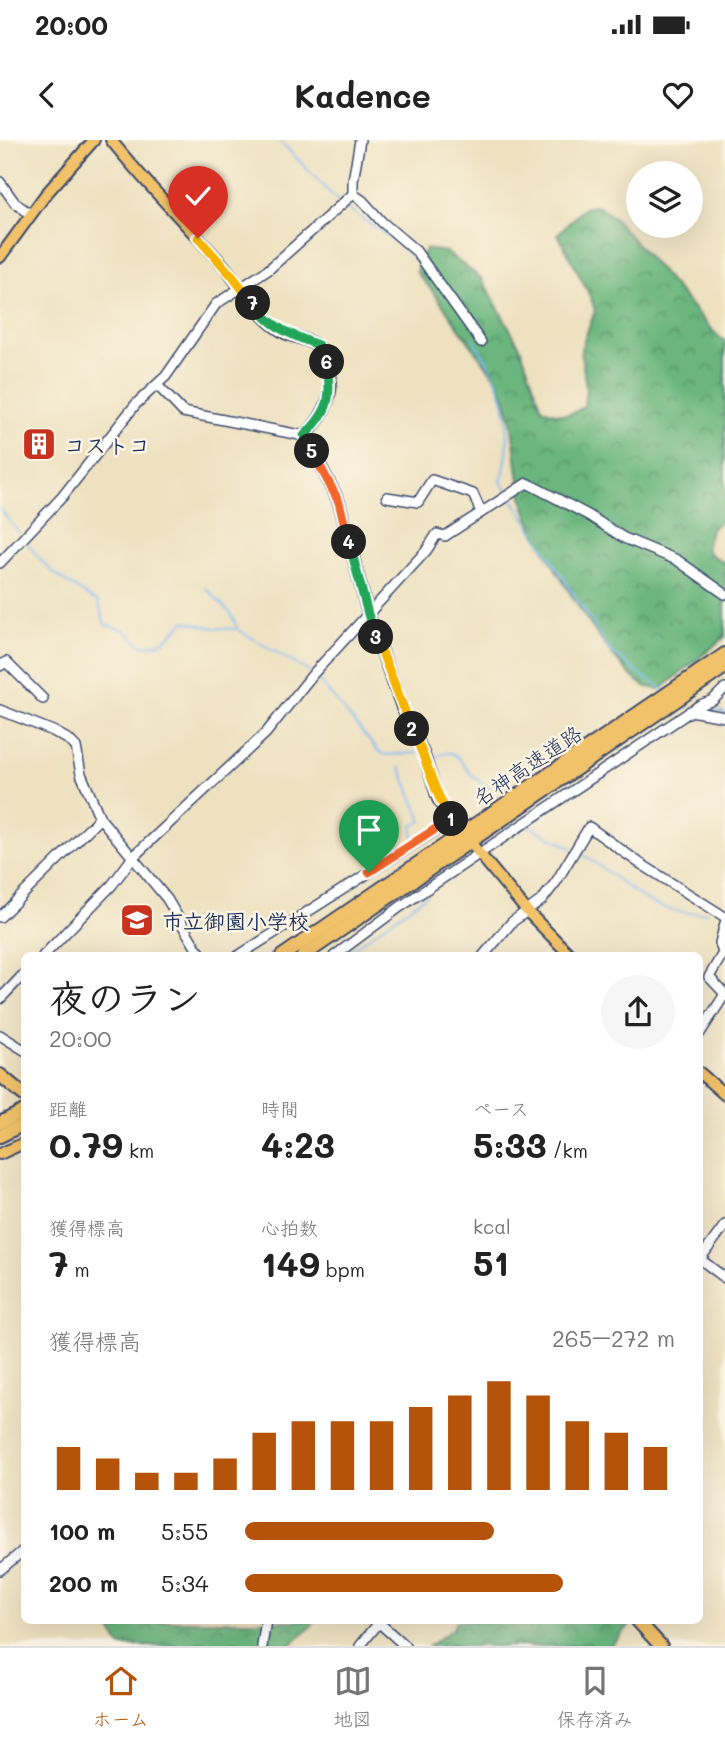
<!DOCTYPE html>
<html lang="ja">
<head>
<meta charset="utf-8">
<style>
  body { margin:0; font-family:Mali,"Klee One",sans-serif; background:#f6f6f6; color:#222; height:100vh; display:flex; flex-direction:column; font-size:26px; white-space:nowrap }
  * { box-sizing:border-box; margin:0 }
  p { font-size:23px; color:#767676 }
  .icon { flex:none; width:38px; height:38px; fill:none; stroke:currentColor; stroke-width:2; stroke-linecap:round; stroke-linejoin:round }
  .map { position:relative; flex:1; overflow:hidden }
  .side { position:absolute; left:21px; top:812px; width:682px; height:672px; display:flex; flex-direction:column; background:#fff; border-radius:10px; box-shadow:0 7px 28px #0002 }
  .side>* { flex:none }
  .controls { position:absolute; left:626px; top:21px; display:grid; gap:14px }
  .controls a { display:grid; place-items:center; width:77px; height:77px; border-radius:50%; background:#fff; box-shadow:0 7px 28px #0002; font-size:35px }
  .pin { position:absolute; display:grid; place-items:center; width:60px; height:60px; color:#fff; margin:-72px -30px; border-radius:50% 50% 50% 0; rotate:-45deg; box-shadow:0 0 7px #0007 }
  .pin .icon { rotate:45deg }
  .km { position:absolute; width:35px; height:35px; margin:-18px; border-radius:50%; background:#222; color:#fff; font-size:19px; line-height:35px; text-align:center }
  .round { display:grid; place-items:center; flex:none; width:74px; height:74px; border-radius:37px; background:#f6f6f6 }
  .head { display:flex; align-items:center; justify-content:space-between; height:119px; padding:0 28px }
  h1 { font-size:38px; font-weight:700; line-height:52px }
  .stats { display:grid; grid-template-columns:repeat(3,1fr); gap:10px; height:119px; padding:7px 28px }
  .stats div { display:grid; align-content:center }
  .stats b { font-size:35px; font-weight:700 }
  .stats small { font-size:19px; font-weight:400 }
  .stats p { font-size:19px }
  .chart { height:196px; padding:14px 28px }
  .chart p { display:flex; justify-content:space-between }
  .chart svg { width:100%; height:126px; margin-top:7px; stroke:#b45309; stroke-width:6 }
  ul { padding:0 28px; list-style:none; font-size:23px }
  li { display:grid; grid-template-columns:112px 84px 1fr; align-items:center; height:52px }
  li i { height:18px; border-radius:9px; background:#b45309 }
  .status { display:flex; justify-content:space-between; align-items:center; height:49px; padding:0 35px; background:#fff; direction:ltr }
  .status svg { height:19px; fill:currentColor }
  header { display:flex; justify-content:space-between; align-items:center; height:91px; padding:0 28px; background:#fff; font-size:32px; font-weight:700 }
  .dock { display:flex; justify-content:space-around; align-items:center; height:98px; border-top:2px solid #e0e0e0; background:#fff; font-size:19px; color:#767676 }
  .dock a { display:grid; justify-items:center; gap:4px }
  .dock .active { color:#b45309 }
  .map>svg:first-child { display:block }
</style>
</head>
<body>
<div class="status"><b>20:00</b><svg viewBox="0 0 49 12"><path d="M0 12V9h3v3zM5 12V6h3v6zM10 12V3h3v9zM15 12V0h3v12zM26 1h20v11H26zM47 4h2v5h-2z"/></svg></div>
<header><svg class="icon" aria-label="back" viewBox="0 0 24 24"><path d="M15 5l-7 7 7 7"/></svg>Kadence<svg class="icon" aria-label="heart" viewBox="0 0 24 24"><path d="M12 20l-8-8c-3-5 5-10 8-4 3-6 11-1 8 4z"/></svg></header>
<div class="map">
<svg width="725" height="1506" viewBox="0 0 725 1506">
  <defs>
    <pattern id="forest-crowns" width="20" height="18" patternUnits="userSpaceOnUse" patternTransform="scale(1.75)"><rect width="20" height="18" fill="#6bb67e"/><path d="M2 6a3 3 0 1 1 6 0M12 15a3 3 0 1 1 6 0" fill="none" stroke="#57946a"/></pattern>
  </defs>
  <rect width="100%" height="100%" fill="#fcf5e5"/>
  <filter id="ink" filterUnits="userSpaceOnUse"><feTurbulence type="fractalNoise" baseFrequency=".0143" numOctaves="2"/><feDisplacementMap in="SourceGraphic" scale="14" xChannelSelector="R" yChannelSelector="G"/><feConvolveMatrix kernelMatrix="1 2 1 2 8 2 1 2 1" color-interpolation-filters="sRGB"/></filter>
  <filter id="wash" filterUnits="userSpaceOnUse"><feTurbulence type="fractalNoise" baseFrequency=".00686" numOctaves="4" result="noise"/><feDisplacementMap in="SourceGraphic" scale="28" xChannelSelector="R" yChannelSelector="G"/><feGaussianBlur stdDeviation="1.57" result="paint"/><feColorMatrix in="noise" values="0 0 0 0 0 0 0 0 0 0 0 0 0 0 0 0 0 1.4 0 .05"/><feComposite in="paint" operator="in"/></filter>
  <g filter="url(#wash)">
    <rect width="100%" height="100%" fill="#eee1c0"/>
    <g fill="url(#forest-crowns)" stroke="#43726e" stroke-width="2">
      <path d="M593,66L601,68L616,80L713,191L725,202V378L711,389L706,408L710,414L725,423V497L661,549C656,548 649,548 645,546C613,530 543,413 529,378C512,336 519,289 501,248C495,234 483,222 474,209C455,183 439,156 417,133L418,121L426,109L446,112L482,139L520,207L542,268C559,276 570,278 584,266L586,248L581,209L595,171L591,158L558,94L584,68Z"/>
      <path d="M106,1481H314L312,1486L289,1506H120Z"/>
      <path d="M626,1481L630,1485L610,1506H429L453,1489L456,1481Z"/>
    </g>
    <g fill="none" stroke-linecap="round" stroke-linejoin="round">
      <g stroke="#80baf1" stroke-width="2">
        <path d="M279,0L338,61"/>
        <path d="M345,67L399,104L423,128"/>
        <path d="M473,198C481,212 491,226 497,241C510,270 511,312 501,342L507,350"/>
        <path d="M512,358L610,511L645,538L665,550"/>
        <path d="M0,369L19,393"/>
        <path d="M26,401C48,433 66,443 98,462L105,485L124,490L141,505L149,506L164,501L185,481L213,488L237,489L311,533"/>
        <path d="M206,448L231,474L237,487"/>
        <path d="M315,536L378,611L385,615L417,613"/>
        <path d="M679,564L689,568"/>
        <path d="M702,568L725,573"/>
        <path d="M430,619C453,608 454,612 467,629C472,637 482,643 489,648"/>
        <path d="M400,627L422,681L413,686V696"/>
        <path d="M527,685L572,708"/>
        <path d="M580,713C625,739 649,780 707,772"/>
        <path d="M342,816L427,755"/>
      </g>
    </g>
  </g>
  <g filter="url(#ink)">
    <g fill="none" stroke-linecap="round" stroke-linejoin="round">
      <g stroke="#3b4a6d" stroke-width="12">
        <g id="minor">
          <path d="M0,42L15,63L30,74"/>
          <path d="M353,54L363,61L382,82L416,111L481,202"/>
          <path d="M157,245L183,272L305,296"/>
          <path d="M387,357L418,362L432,340L473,354L481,372"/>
          <path d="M0,423L62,357L136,264L166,236L216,164L268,130L353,54V41L360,0"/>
          <path d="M0,526L6,522L43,559"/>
          <path d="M0,570L53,591L69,600L76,607L81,634L100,678"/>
          <path d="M690,571L725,577"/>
          <path d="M0,777L100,678L167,759L195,806L203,816"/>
          <path d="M725,783L720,803L723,813L709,837L725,854"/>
          <path d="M43,816L112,745L133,717L266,593L313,534L426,411L437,394L445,396L527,343L588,375L624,398L677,420L725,454"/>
          <path d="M238,816L452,680"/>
          <path d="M334,816L400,767L700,565L713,560L725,548"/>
          <path d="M483,816L512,782L542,760L556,742L589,687L638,722L725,777"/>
          <path d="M0,859L24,834"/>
          <path d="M700,893L725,854"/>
          <path d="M0,895L24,910"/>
          <path d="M700,1119L725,1085"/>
          <path d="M700,1119L725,1138"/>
          <path d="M0,1430L24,1410"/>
          <path d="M376,1480L405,1506"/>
          <path d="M262,1506L266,1480"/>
          <path d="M360,1506L381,1480"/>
        </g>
      </g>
      <g stroke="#3b4a6d" stroke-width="14">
        <g id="major">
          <path d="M111,0C146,44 185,83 222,124C236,140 247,159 262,175C268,181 276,188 283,192C298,200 320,199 327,219C337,251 326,274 305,296L339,362L368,474L402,567L424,615L438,659L452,680"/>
          <path d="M0,117L46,54L94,0"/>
          <path d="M474,707L526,770L571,816"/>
          <path d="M700,933L725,955"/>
          <path d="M0,1014L24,1003"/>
        </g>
      </g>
      <g stroke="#3b4a6d" stroke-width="16">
        <g id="highway">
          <path d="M282,816L725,514"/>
          <path d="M303,816L725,527"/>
          <path d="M0,935L24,955"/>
          <path d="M0,983L24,971"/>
          <path d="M0,996L24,984"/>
          <path d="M637,1480L661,1506"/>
        </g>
      </g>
      <use href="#minor" stroke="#fff" stroke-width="9"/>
      <use href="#major" stroke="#f2c26a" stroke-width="10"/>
      <use href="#highway" stroke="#f2c26a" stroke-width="12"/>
    </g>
  </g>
  <g fill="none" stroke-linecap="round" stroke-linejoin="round" filter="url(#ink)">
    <g stroke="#fff" stroke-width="14">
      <path id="split-1" d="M369,732L451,679"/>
    </g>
    <g stroke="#fff" stroke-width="14">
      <path id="split-2" d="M412,589C427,620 433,651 451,679"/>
    </g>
    <g stroke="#fff" stroke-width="14">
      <path id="split-3" d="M376,497L412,589"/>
    </g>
    <g stroke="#fff" stroke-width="14">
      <path id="split-4" d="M349,402L368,474L376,497"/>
    </g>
    <g stroke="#fff" stroke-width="14">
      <path id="split-5" d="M312,311L339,362L349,402"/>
    </g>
    <g stroke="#fff" stroke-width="14">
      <path id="split-6" d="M312,311L304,296C331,269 331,259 327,222"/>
    </g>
    <g stroke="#fff" stroke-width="14">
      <path id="split-7" d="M253,163C272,188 289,194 318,205L327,222"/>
    </g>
    <g stroke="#fff" stroke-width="14">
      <path id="split-8" d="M198,98L233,137L253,163"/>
    </g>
    <use href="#split-1" stroke="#f0652b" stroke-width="9"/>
    <use href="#split-2" stroke="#f5b400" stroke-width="9"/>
    <use href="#split-3" stroke="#f5b400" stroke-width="9"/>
    <use href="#split-4" stroke="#22a559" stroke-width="9"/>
    <use href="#split-5" stroke="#f0652b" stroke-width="9"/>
    <use href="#split-6" stroke="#22a559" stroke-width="9"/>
    <use href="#split-7" stroke="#22a559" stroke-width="9"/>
    <use href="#split-8" stroke="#f5b400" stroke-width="9"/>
  </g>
  <defs>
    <g id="building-square" transform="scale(1.75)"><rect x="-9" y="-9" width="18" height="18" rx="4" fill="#c8321e" stroke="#fcf5e5"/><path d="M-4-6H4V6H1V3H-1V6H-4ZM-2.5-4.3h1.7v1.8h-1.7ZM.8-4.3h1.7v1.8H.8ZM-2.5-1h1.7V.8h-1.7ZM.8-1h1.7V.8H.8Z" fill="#fff"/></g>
    <g id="school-square" transform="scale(1.75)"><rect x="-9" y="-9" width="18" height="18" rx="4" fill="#c8321e" stroke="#fcf5e5"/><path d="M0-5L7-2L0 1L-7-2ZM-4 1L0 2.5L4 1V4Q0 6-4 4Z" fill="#fff"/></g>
  </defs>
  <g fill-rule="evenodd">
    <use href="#building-square" x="39" y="304"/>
    <use href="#school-square" x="137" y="780"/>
  </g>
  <g text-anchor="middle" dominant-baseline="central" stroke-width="5" stroke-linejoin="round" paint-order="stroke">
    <g font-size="21" font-weight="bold" fill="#1b2f5e" stroke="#fcf5e5" text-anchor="start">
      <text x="64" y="304">コストコ</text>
      <text x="162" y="780">市立御園小学校</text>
    </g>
    <g font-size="21" fill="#1b2f5e" stroke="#fcf5e5">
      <text transform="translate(527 625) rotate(-34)">名神高速道路</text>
    </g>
  </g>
</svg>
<div class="controls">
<a><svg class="icon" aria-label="layers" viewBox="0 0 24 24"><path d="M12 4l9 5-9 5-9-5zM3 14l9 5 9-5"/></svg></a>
</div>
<div class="pin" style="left:369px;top:732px;background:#1e9e55"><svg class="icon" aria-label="arrive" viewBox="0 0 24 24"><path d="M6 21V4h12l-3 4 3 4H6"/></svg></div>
<div class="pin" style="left:198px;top:98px;background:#d93025"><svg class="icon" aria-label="check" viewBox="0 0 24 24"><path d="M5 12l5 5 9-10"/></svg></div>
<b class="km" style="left:451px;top:679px">1</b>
<b class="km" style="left:412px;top:589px">2</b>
<b class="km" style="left:376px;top:497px">3</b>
<b class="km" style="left:349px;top:402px">4</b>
<b class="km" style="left:312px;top:311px">5</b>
<b class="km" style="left:327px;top:222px">6</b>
<b class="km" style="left:253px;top:163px">7</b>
<section class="side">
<div class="head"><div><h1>夜のラン</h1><p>20:00</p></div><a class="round"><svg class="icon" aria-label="share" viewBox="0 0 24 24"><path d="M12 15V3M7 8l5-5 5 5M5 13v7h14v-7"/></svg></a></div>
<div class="stats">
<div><p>距離</p><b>0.79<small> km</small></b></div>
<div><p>時間</p><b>4:23</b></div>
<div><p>ペース</p><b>5:33<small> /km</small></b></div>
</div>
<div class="stats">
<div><p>獲得標高</p><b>7<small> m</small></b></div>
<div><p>心拍数</p><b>149<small> bpm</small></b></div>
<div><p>kcal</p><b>51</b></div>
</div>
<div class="chart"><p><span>獲得標高</span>265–272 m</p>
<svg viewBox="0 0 160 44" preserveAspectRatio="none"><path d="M5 44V29M15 44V33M25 44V38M35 44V38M45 44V33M55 44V24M65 44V20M75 44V20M85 44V20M95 44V15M105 44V11M115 44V6M125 44V11M135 44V20M145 44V24M155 44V29"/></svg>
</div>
<ul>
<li><b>100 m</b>5:55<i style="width:58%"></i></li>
<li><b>200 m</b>5:34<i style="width:74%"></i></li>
</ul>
</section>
</div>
<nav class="dock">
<a class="active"><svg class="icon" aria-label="home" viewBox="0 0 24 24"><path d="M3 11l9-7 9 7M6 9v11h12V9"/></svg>ホーム</a>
<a><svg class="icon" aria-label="map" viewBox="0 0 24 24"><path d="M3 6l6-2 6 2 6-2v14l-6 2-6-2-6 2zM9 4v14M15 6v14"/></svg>地図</a>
<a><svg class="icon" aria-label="saved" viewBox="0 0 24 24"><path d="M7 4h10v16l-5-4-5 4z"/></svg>保存済み</a>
</nav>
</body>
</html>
